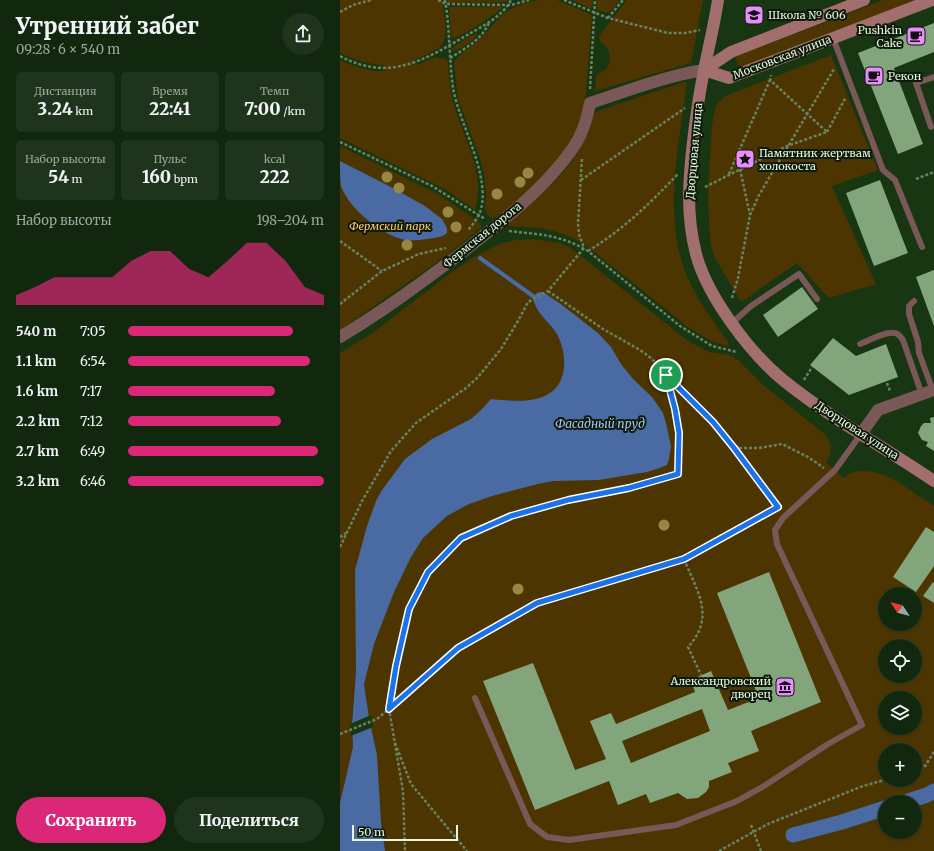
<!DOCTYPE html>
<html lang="ru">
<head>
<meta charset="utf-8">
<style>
  body { margin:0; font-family:Merriweather,serif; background:#1f341c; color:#f1f3f6; height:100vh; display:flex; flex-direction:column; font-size:15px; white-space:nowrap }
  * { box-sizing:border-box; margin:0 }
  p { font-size:13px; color:#9ca69e }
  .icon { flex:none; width:22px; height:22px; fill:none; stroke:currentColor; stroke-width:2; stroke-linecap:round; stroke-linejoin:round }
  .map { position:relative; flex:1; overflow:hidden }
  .sheet { display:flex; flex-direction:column; background:#12280e; width:340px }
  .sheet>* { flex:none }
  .needle { width:26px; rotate:306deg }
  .tools { position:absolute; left:538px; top:587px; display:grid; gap:8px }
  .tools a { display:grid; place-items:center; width:44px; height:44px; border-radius:50%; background:#12280e; box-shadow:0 1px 3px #0004,0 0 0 1px #31442e; font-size:20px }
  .scale { position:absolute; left:12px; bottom:10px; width:106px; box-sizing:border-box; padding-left:4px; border:2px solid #e5f7e1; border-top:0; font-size:11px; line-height:14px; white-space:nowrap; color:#e5f7e1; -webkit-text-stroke:3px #0d1a0a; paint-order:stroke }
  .pin { position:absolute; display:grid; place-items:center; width:34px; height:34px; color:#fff; margin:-17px; border:2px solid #fff; border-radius:50%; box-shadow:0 1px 4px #0007 }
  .round { display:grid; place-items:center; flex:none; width:42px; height:42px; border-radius:21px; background:#1f341c }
  .head { display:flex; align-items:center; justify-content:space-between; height:68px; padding:0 16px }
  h1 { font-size:22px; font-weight:800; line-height:30px }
  .metrics { display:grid; grid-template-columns:repeat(3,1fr); gap:6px; height:68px; padding:4px 16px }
  .metrics div { display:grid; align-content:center; border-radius:6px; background:#1f341c; text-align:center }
  .metrics b { font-size:17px; font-weight:800 }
  .metrics small { font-size:11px; font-weight:400 }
  .metrics p { font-size:11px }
  .chart { height:112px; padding:8px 16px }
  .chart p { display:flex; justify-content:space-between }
  .chart svg { width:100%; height:72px; margin-top:4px; fill:#db2777; opacity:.7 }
  .button { display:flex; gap:8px; margin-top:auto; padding:8px 16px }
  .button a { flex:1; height:46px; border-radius:24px; background:#db2777; color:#fff; font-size:16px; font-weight:800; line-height:46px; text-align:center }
  .button a+a { background:#1f341c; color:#f1f3f6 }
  ul { padding:0 16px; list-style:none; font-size:13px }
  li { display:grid; grid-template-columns:64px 48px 1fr; align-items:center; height:30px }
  li i { height:10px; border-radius:5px; background:#db2777 }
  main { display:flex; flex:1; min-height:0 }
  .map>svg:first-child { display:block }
</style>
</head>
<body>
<main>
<section class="sheet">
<div class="head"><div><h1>Утренний забег</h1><p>09:28 · 6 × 540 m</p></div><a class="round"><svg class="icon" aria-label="share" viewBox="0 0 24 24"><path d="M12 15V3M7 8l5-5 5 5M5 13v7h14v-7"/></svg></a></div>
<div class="metrics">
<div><p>Дистанция</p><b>3.24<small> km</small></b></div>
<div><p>Время</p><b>22:41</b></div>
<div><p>Темп</p><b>7:00<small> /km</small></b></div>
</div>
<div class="metrics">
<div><p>Набор высоты</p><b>54<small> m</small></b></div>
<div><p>Пульс</p><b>160<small> bpm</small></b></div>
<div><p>kcal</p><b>222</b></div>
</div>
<div class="chart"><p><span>Набор высоты</span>198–204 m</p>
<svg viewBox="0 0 160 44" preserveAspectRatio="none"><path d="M0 44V38L10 33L20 27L30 27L40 27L50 27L60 17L70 11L80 11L90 22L100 27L110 17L120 6L130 6L140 17L150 33L160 38V44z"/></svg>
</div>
<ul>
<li><b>540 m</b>7:05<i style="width:84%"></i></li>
<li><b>1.1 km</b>6:54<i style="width:93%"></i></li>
<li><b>1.6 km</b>7:17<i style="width:75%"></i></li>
<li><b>2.2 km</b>7:12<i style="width:78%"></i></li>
<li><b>2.7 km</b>6:49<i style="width:97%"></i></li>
<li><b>3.2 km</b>6:46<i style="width:100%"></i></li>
</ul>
<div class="button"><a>Сохранить</a><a>Поделиться</a></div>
</section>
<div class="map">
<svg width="594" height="851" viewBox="0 0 594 851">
  <rect width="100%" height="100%" fill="#183612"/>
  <g fill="#4d3501" fill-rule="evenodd">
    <path d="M0,0H102C104,13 110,39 99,48C91,53 82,56 74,60L77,65L96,57L106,59L108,62C109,77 110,93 115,108C125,143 146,172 135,210L105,189L0,138V60C14,67 30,72 46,71L43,65C28,64 14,60 0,53Z"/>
    <path d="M108,0H168L167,2L108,3Z"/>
    <path d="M199,0H217L252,15C251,33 249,51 248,70C246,91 245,113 236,132C225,154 206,174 188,191C179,199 163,216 151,218L147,214L145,209L146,193L144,173L139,156L118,99L114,63C119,53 131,48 139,40C151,29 158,15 173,8C180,3 191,2 199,0Z"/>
    <path d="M232,0H253L252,9Z"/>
    <path d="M257,0H279C271,11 271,16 257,10Z"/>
    <path d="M287,0H363L351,63L255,91L256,77C258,73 262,72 266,69C274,59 269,47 260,41L259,36Z"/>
    <path d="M543,0H579L400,69L395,57Z"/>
    <path d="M164,6C150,19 133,28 116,38H114L111,36L109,7Z"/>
    <path d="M136,33L138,34C133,42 122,49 113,51L112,49L116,45Z"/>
    <path d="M491,55L538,170L492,186L536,284L489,298L457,263L401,302L374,256L371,245L369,226L368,186L372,125L376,105L385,96Z"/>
    <path d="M344,82L347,83C339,143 324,210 344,269C354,296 372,319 388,342L389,345L388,346L373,342L348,327L244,244C230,236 214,230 198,228C189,227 179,227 169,226L167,223C194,201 221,180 239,150C246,138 248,124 255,112Z"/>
    <path d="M0,146L98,194L139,222L141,224V228L110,253L0,330Z"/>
    <path d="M192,239L220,243L231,248L348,341L369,352L389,355L397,359L423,385L485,434C492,444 493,452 486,462L502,477L504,478C516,465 541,473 555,480L594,506V851H0V353L31,334L112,272L139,254L162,243L176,240ZM545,594H575V624H545ZM545,646H575V676H545ZM545,698H575V728H545ZM545,750H575V780H545ZM545,802H575V832H545Z"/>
  </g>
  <g fill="#496aa2">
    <path d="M0,161L49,186L85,206L102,219L107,228V233C102,238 93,238 87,239C79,240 72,241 65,240C42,235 9,209 1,186C0,179 0,169 0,161Z"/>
    <path d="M199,292H203L222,305L258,333L271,347L281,364L293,379L312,397L323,413L326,423L331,446L329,459L327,465L320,468L307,472L259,480L213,481L198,484L152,496L129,504L107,516L83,538L71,557L54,592L34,644L24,684L29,718L37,755L41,823L45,851H0V803L13,747L12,725L16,672L15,570L27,526L36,501L42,490L65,459L92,439L131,419L141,410L151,399C180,402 220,406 224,367C225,355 222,344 217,334C209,321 194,312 193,296Z"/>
  </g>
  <path fill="#183612" d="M31,715L33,727L11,736L10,724Z"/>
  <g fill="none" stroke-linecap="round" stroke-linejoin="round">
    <path stroke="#496aa2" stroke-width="4" d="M140,258L193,296"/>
    <g stroke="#496aa2" stroke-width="15">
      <path d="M565,802L587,795L594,791"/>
      <path d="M453,835L502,822L545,808"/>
    </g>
  </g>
  <g fill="#83a57c" fill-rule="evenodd">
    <path d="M594,23V52L554,68L583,144L558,154L518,53Z"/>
    <path d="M540,180L568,253L534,266L506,193Z"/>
    <path d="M594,270V326L576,277Z"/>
    <path d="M462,287L478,309L438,337L423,315Z"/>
    <path d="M493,338L516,356L546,344L558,377L509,395L470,365Z"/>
    <path d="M594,417V451L586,446L588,442L582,440L578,433L581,426L584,423H591L590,418Z"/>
    <path d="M586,527L594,532V566L576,592L553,577Z"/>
    <path d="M429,572L481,702L411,731L419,751L388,763L392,772L369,781V787L366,792L358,798L347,799L338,793L310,803L306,794L278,805L269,781L195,810L143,681L193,663L235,770L266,759L250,721L271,713L276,724L355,692L351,680L371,671L388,710L419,698L377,593ZM362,709L370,731L291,763L282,741Z"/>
    <path d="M593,582L594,583V603L583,596Z"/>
  </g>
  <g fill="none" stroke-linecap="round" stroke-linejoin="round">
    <g stroke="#698264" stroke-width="2.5" stroke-dasharray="3 2" stroke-linecap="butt">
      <path d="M98,0L106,4L171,5L189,0"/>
      <path d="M105,0C110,29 109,59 113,88C119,124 154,180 139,215C136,220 132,226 128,230"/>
      <path d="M224,0L268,18L328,33H345L360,30"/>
      <path d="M0,12L13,5L31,0"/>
      <path d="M268,18L283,0"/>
      <path d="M0,56C50,83 86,59 129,34C143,26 163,16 171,0"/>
      <path d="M110,58C126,48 141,40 149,23"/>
      <path d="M250,89L255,0"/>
      <path d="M487,132L506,97"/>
      <path d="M0,142L92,186L145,219"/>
      <path d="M400,169L410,215"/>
      <path d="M389,174L430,80"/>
      <path d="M576,179L594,172"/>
      <path d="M241,180L345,108"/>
      <path d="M365,187L447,146L487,132L430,80L431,75"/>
      <path d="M169,231C201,235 219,234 248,251L340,326L372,346L397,352"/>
      <path d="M0,241L42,271"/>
      <path d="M248,251C284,229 308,205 338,174"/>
      <path d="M208,291L263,329L300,350L311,358L373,423L394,448L438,507"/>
      <path d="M392,298L398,278L410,215L419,195L494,69"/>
      <path d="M0,304L42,271L79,254L106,248"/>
      <path d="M464,380L472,367"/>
      <path d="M547,383L550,391"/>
      <path d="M394,448H419L442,444L468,457L484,468"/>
      <path d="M0,537L6,533"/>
      <path d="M0,547L22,501L51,451L76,423L126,388L138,377L161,349L178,321L188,302L208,291L244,248L239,234L238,224L242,158"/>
      <path d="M344,559C357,591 376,617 348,647L361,675"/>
      <path d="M49,709L118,648L197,603L344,559L438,507L442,503"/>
      <path d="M49,709L56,666L69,609L88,572L121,538L171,516L228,500L289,488L338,474L339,433L335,409L326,375"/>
      <path d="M0,734L37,719L49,709L63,791L65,851"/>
      <path d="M55,743L71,784L127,851"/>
      <path d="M575,771L585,766L594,752"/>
      <path d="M411,825L421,851"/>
      <path d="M379,851L428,824L523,786L545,780"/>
    </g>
    <g stroke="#795857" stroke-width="6">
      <path d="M493,38L543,170L555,180L582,247"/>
      <path d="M591,127L576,83L594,77"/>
      <path d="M574,301L569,306V314L578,342L579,353L593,391"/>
      <path d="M392,323L411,306L459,274L477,299"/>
      <path d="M520,344C528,341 546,331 554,333C558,333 561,337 563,340L582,395"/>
      <path d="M135,698L190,824L207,837L229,840L336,825L397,801L424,786L488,744L522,725L437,544L435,530L443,518L495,470L521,434"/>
    </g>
    <g stroke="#795857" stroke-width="12">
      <path d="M0,337C42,312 81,283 120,254C160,223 204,190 233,148C243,134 247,119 250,103C287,91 325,76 364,70"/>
      <path d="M521,434L538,410L594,390"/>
    </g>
    <g stroke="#a26f6e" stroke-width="12">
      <path d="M378,0C373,33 364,65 359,98C354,130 350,162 349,194C349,214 351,235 356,254C367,296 410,353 443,380C490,418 544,447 594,481"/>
      <path d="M364,70L389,78L592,0"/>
      <path d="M364,70L391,52L524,0"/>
    </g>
  </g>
  <g fill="#978744">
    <circle cx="188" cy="173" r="5.5"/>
    <circle cx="47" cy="177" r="5.5"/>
    <circle cx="180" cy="182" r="5.5"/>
    <circle cx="59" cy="188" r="5.5"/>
    <circle cx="157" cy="194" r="5.5"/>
    <circle cx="108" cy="212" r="5.5"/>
    <circle cx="116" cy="227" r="5.5"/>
    <circle cx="67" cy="245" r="5.5"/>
    <circle cx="324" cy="525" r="5.5"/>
    <circle cx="178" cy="589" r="5.5"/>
  </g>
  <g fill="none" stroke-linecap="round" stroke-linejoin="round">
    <g stroke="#fff" stroke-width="8">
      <path id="route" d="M326,375L373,422L394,448L438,507L344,559L197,603L118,648L49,709L56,666L69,609L88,572L121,538L171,516L228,500L289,488L338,474L339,433L335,409Z"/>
    </g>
    <use href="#route" stroke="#1a73e8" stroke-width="5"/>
  </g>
  <defs>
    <g id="school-square" transform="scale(1)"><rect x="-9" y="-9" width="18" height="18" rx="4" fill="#e98dfe" stroke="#0d1a0a"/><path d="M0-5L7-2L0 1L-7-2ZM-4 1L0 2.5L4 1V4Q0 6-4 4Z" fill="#111"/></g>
    <g id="cafe-square" transform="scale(1)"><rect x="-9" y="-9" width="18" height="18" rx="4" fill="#e98dfe" stroke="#0d1a0a"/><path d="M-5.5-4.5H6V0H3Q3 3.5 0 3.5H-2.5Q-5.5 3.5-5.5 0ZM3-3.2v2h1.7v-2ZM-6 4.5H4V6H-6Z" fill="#111"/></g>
    <g id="sight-square" transform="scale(1)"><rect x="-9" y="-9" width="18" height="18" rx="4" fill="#e98dfe" stroke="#0d1a0a"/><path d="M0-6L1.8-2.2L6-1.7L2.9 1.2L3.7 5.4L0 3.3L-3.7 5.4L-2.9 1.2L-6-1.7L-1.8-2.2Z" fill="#111"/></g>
    <g id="museum-square" transform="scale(1)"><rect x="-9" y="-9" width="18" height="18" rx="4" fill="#e98dfe" stroke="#0d1a0a"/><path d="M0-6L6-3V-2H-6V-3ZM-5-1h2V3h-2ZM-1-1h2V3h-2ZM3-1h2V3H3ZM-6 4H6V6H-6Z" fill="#111"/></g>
  </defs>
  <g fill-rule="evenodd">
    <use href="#school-square" x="414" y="15"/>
    <use href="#cafe-square" x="576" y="36"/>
    <use href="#cafe-square" x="534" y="76"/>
    <use href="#sight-square" x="405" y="159"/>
    <use href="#museum-square" x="445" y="687"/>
  </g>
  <g text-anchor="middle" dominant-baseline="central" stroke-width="4" stroke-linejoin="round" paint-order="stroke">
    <g font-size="11" fill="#e5f7e1" stroke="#0d1a0a" text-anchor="start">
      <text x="428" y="15">Школа № 606</text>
      <text x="562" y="30" text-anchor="end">Pushkin<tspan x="562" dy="13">Cake</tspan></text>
      <text x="548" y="76">Рекон</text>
      <text x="419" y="153">Памятник жертвам<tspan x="419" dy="13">холокоста</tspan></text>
      <text x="431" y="681" text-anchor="end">Александровский<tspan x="431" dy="13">дворец</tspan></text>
    </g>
    <g font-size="11" fill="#e5f7e1" stroke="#0d1a0a">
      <text transform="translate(442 57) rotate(-21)">Московская улица</text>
      <text transform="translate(354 151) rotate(-85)">Дворцовая улица</text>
      <text transform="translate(142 235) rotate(-39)">Фермская дорога</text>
      <text transform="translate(517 430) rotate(33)">Дворцовая улица</text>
    </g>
    <g font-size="11" font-style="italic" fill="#ffca6d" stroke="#0d1a0a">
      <text x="50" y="226">Фермский парк</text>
    </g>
    <g font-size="12" font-style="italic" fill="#a5c3f3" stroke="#0d1a0a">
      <text x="260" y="423">Фасадный пруд</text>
    </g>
  </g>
</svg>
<div class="tools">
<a><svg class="needle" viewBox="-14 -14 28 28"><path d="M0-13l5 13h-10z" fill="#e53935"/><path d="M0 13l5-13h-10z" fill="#9ca69e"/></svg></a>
<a><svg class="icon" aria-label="locate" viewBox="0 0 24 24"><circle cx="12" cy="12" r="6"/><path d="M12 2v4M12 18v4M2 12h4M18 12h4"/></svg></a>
<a><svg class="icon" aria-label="layers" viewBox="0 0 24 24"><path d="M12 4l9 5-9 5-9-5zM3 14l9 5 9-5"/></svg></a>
<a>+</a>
<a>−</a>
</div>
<div class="scale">50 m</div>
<div class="pin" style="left:326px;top:375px;background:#1e9e55"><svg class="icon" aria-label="arrive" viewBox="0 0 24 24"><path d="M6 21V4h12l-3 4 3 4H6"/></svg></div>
</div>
</main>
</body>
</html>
